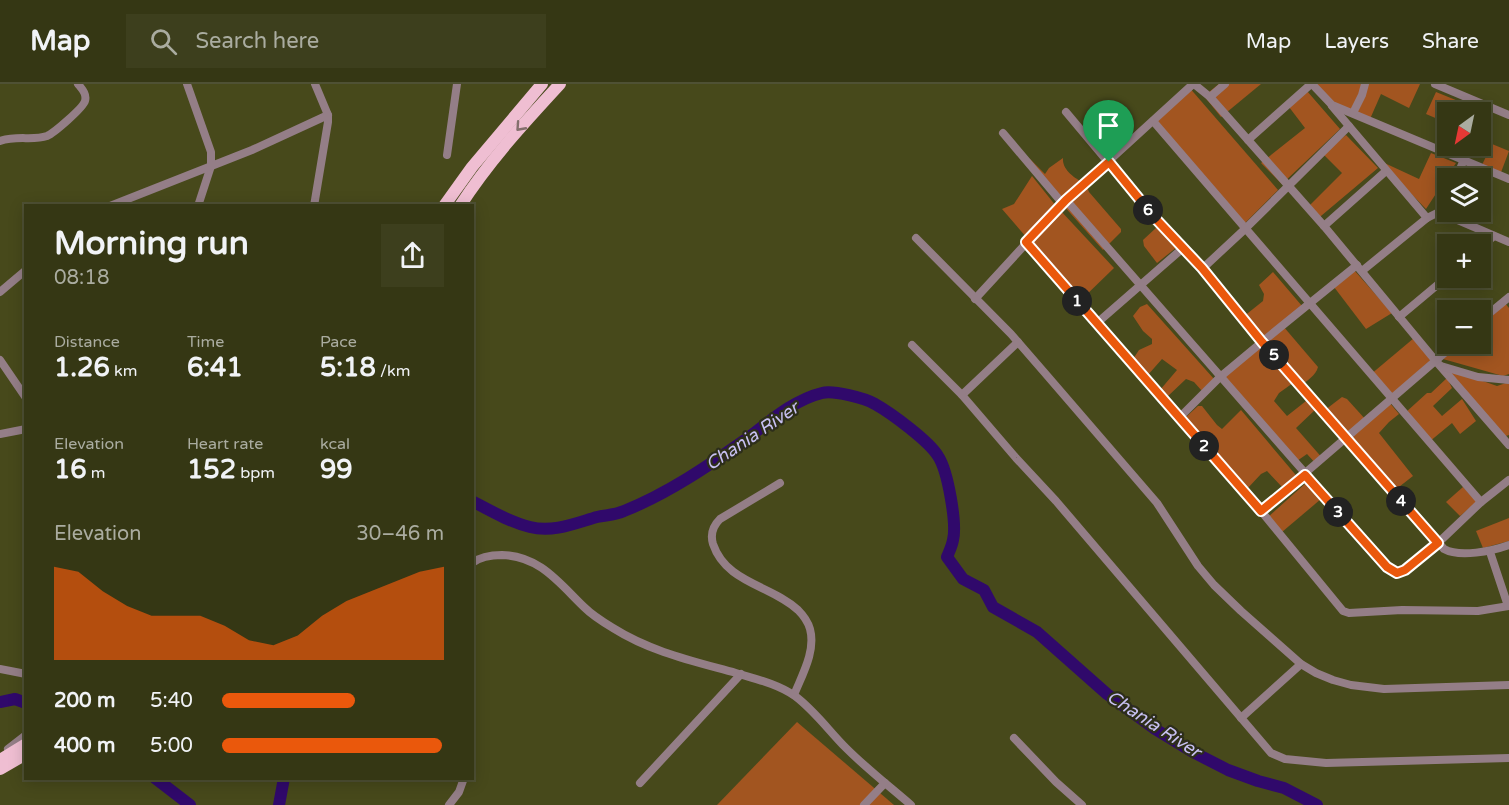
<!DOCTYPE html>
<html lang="en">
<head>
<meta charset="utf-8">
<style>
  body { margin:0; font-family:"Varela Round",sans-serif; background:#3d3f1d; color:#f1f3f6; height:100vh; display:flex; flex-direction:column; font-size:22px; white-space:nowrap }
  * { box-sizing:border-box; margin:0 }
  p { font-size:20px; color:#aaaca0 }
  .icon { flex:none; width:33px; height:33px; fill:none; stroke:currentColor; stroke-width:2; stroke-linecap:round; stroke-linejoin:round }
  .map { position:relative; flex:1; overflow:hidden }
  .sheet { position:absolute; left:24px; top:120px; width:450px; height:576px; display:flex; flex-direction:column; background:#353714; border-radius:0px; box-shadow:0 3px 15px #0003,0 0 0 2px #4f5134 }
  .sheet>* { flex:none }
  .needle { width:39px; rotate:213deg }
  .buttons { position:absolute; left:1437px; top:18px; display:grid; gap:12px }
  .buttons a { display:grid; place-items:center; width:54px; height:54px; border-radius:0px; background:#353714; box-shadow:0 3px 15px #0003,0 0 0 2px #4f5134; font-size:30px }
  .pin { position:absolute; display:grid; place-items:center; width:51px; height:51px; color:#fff; margin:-62px -26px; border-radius:50% 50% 50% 0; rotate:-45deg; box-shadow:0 0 6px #0007 }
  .pin .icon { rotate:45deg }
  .km { position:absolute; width:30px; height:30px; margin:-15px; border-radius:50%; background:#222; color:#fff; font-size:16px; line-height:30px; text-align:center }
  .round { display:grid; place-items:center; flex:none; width:63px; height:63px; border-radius:0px; background:#3d3f1d }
  .overview { display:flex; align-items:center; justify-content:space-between; height:102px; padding:0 30px }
  h1 { font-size:33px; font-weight:800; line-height:45px }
  .figures { display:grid; grid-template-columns:repeat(3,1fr); gap:9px; height:102px; padding:6px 30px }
  .figures div { display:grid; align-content:center }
  .figures b { font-size:26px; font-weight:800 }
  .figures small { font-size:16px; font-weight:400 }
  .figures p { font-size:16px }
  .chart { height:168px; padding:12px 30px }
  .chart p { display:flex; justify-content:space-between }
  .chart svg { width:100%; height:108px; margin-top:6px; fill:#ea580c; opacity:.7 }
  ul { padding:0 30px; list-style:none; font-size:20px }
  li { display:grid; grid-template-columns:96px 72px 1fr; align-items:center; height:45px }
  li i { height:15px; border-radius:8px; background:#ea580c }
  header { display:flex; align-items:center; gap:36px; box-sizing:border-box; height:84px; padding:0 30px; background:#353714; border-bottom:2px solid #4f5134 }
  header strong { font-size:28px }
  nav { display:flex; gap:33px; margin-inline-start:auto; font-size:21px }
  .search { width:420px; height:54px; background:#3d3f1d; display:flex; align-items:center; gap:15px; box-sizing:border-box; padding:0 21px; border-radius:0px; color:#aaaca0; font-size:22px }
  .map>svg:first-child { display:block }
</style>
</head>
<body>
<header>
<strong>Map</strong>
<div class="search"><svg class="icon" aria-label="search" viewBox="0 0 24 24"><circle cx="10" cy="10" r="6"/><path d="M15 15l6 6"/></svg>Search here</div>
<nav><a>Map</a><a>Layers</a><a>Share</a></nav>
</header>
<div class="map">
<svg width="1509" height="721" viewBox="0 0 1509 721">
  <rect width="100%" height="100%" fill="#47491b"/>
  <g fill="#a25520">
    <path d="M1219,0H1261L1221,33L1204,12Z"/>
    <path d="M1309,0H1420L1409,24L1381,10L1370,35L1323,15Z"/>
    <path d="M1188,2L1278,106L1241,143L1153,35Z"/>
    <path d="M1307,7L1340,45L1282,100L1261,79L1305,44L1289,23Z"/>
    <path d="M1436,8L1483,27L1448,28L1447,39L1426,30Z"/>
    <path d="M1346,51L1378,84L1315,137L1306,125L1342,89L1323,70Z"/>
    <path d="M1492,60L1509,67L1500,91L1481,83Z"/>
    <path d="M1431,69L1456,79L1426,125L1378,76L1419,95Z"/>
    <path d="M1063,74C1062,85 1073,93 1082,98L1061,119L1024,77L1030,75L1045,90L1049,84Z"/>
    <path d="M1032,92L1056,122L1027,154L1002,125L1014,120Z"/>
    <path d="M1086,100L1089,108L1121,145V148L1103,166L1063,121Z"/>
    <path d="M1060,126L1114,184L1081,216L1031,158Z"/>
    <path d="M1157,143L1177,163L1157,179L1144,162L1143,156Z"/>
    <path d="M1354,186L1392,229L1366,245L1334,203Z"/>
    <path d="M1273,188L1302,222L1261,255L1243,233L1263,217L1264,210L1259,201Z"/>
    <path d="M1504,218L1509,224V290L1503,292L1443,275L1460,260H1480L1481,240Z"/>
    <path d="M1147,220L1214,295L1202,307L1194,298L1186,295L1167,313L1160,306L1177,286L1162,275L1147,292L1133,275L1139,266L1152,260V255L1143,247L1133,232L1140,223Z"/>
    <path d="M1283,242L1318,283C1316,291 1307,297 1301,301L1263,258Z"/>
    <path d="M1414,254L1432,275L1389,313L1370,291Z"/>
    <path d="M1260,260L1293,299L1279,309L1274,317L1287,332L1306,317C1312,318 1315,319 1316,325L1296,344L1324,376L1318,382L1307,370L1294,379L1220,295Z"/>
    <path d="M1443,283L1497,302L1509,298V351L1499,354Z"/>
    <path d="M1447,294L1452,304L1433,322L1442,332L1462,315L1476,337L1460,350L1452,339L1429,358L1405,329L1427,309H1431Z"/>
    <path d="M1342,313L1347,315L1366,336L1347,352L1325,326Z"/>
    <path d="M1389,318L1399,330L1389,338L1379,349L1413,392L1395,406L1349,354Z"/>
    <path d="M1198,322H1202L1217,341L1222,345L1241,326L1300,396L1283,404L1267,387L1261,390L1247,405L1185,334Z"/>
    <path d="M1306,399L1321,415L1282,448L1268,433Z"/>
    <path d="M1463,403L1477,418L1460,432L1446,418Z"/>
    <path d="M1509,434V457L1483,464L1476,447Z"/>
    <path d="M797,638L894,721H717Z"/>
  </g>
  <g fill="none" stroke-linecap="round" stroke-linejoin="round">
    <g stroke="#30096b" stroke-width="12">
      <path d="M472,417C491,427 510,438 530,443C553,449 576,439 597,433C606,431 615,431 624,427C667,410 708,382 745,356C768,339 793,316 822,309C833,306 865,314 875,320C891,329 929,357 938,372C948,387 957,440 953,456C952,462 949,468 947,473L963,495L984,506L993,523L1037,548L1107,610L1155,645L1191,667L1228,686L1258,697L1284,704L1317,721"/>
      <path d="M0,618L15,615L26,619"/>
      <path d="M155,694L190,721"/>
      <path d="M279,721L284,694"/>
    </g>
    <g stroke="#947e87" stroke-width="8">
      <path d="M187,0L211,68V82L198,122"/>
      <path d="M1194,0L1210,13L1324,142L1435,276L1509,361"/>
      <path d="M1312,0L1332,21L1509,95"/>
      <path d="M1435,0L1509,31"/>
      <path d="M1210,13L1225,0"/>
      <path d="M1332,22L1427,134"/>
      <path d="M1066,28L1154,133L1202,185L1262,258L1444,465C1460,474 1492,467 1509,461"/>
      <path d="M1353,29L1362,11L1365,0"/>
      <path d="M1480,36L1486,22"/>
      <path d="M1153,37L1481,418L1509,396"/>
      <path d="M1003,49L1063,120"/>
      <path d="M1248,56L1311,0"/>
      <path d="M0,57C17,51 33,57 47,52C54,49 83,24 85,17C87,10 82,5 78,0"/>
      <path d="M447,71L457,0"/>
      <path d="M1456,94L1470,62"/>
      <path d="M1066,116L1390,486L1397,489L1405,486L1438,459L1481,418"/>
      <path d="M110,122L252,66L328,31"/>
      <path d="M314,122L328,38V31L315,0"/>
      <path d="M1439,128L1448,112"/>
      <path d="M1324,142L1386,87"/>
      <path d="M916,154L1011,250L1044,288L1157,419L1198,482L1214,501L1241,527L1301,580L1316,589L1333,596L1351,601L1384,605L1509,601"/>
      <path d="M1026,158L1261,427L1343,527L1349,529L1402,526L1478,527L1509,522"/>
      <path d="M1480,164L1494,152"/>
      <path d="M1202,185L1245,145L1349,42"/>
      <path d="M1362,187L1427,134L1439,128L1509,158"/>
      <path d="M0,208L26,186"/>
      <path d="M975,215L1066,116L1193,0"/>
      <path d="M1399,233L1448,192"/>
      <path d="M1480,237L1509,213"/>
      <path d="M1097,239L1183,164"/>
      <path d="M1018,258L962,311L1016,374L1056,417L1271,669L1285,675L1326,679L1509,674"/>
      <path d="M912,261L962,311"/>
      <path d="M0,276L26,314"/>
      <path d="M1441,282L1478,293L1509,296"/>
      <path d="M1180,333L1220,293L1262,258L1357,181"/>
      <path d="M0,350L26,345"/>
      <path d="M780,399L720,435C713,442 710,450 713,460C726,499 771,501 798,526C803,531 808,538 810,545C816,567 802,591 794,611"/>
      <path d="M1261,427L1455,260"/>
      <path d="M1490,468L1508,522"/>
      <path d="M472,479C480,473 492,471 502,471C540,472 559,499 584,523C592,531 603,538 613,544C651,568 693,577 736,589C756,595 778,600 795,612C815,627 829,647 846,664C866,684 889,702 911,721"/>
      <path d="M0,585L26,590"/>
      <path d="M1241,634L1301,580"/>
      <path d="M1014,654L1056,698L1082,721"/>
      <path d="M8,665L26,651"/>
      <path d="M640,699L741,590"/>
      <path d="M449,721L459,708L464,694"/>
      <path d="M864,721L885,699"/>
    </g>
    <g stroke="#efbed2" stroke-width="12">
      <path d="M444,122L472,83L542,0"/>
      <path d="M460,122C489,77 524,39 560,0"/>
      <path d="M0,676L26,660"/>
      <path d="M0,685L26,670"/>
    </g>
  </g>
  <defs><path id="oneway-chevron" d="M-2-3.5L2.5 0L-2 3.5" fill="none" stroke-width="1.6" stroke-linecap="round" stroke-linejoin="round" transform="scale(1.5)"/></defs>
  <use stroke="#846f6d" href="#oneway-chevron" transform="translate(520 43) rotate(132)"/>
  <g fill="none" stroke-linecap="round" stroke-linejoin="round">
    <g stroke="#fff" stroke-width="12">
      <path id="route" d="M1109,78L1154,133L1202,184L1262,258L1438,459L1405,486L1397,489L1387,483L1305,391L1261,427L1026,158L1066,116Z"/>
    </g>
    <use href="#route" stroke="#ea580c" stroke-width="8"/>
  </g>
  <g text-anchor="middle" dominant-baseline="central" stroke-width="4.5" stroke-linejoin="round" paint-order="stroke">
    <g font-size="18" font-style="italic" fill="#c8c1f3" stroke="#2d2e1a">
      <text transform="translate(752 352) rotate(-34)">Chania River</text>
      <text transform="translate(1154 640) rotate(33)">Chania River</text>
    </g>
  </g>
</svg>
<div class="buttons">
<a><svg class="needle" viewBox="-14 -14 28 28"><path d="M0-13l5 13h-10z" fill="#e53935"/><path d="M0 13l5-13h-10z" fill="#aaaca0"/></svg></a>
<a><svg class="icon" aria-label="layers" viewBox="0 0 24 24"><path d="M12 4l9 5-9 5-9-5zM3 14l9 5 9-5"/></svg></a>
<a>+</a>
<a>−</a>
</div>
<div class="pin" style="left:1109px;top:78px;background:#1e9e55"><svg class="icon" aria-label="arrive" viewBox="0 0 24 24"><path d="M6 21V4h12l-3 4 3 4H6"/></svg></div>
<b class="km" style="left:1077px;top:217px">1</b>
<b class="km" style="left:1204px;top:362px">2</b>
<b class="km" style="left:1338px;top:428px">3</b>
<b class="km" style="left:1401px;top:417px">4</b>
<b class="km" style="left:1274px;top:271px">5</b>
<b class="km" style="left:1148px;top:126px">6</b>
<section class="sheet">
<div class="overview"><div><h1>Morning run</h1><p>08:18</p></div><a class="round"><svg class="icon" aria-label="share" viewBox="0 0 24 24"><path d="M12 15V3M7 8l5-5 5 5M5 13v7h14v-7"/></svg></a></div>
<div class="figures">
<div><p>Distance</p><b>1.26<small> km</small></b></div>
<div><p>Time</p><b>6:41</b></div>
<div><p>Pace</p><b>5:18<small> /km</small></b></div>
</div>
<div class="figures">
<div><p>Elevation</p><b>16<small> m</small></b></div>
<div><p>Heart rate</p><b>152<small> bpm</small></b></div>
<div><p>kcal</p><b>99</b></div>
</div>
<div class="chart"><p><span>Elevation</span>30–46 m</p>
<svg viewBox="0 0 160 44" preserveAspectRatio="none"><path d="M0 44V6L10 8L20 16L30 22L40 26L50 26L60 26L70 30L80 36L90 38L100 34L110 26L120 20L130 16L140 12L150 8L160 6V44z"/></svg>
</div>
<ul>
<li><b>200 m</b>5:40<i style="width:60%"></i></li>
<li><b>400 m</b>5:00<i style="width:99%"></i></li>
</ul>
</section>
</div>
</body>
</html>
